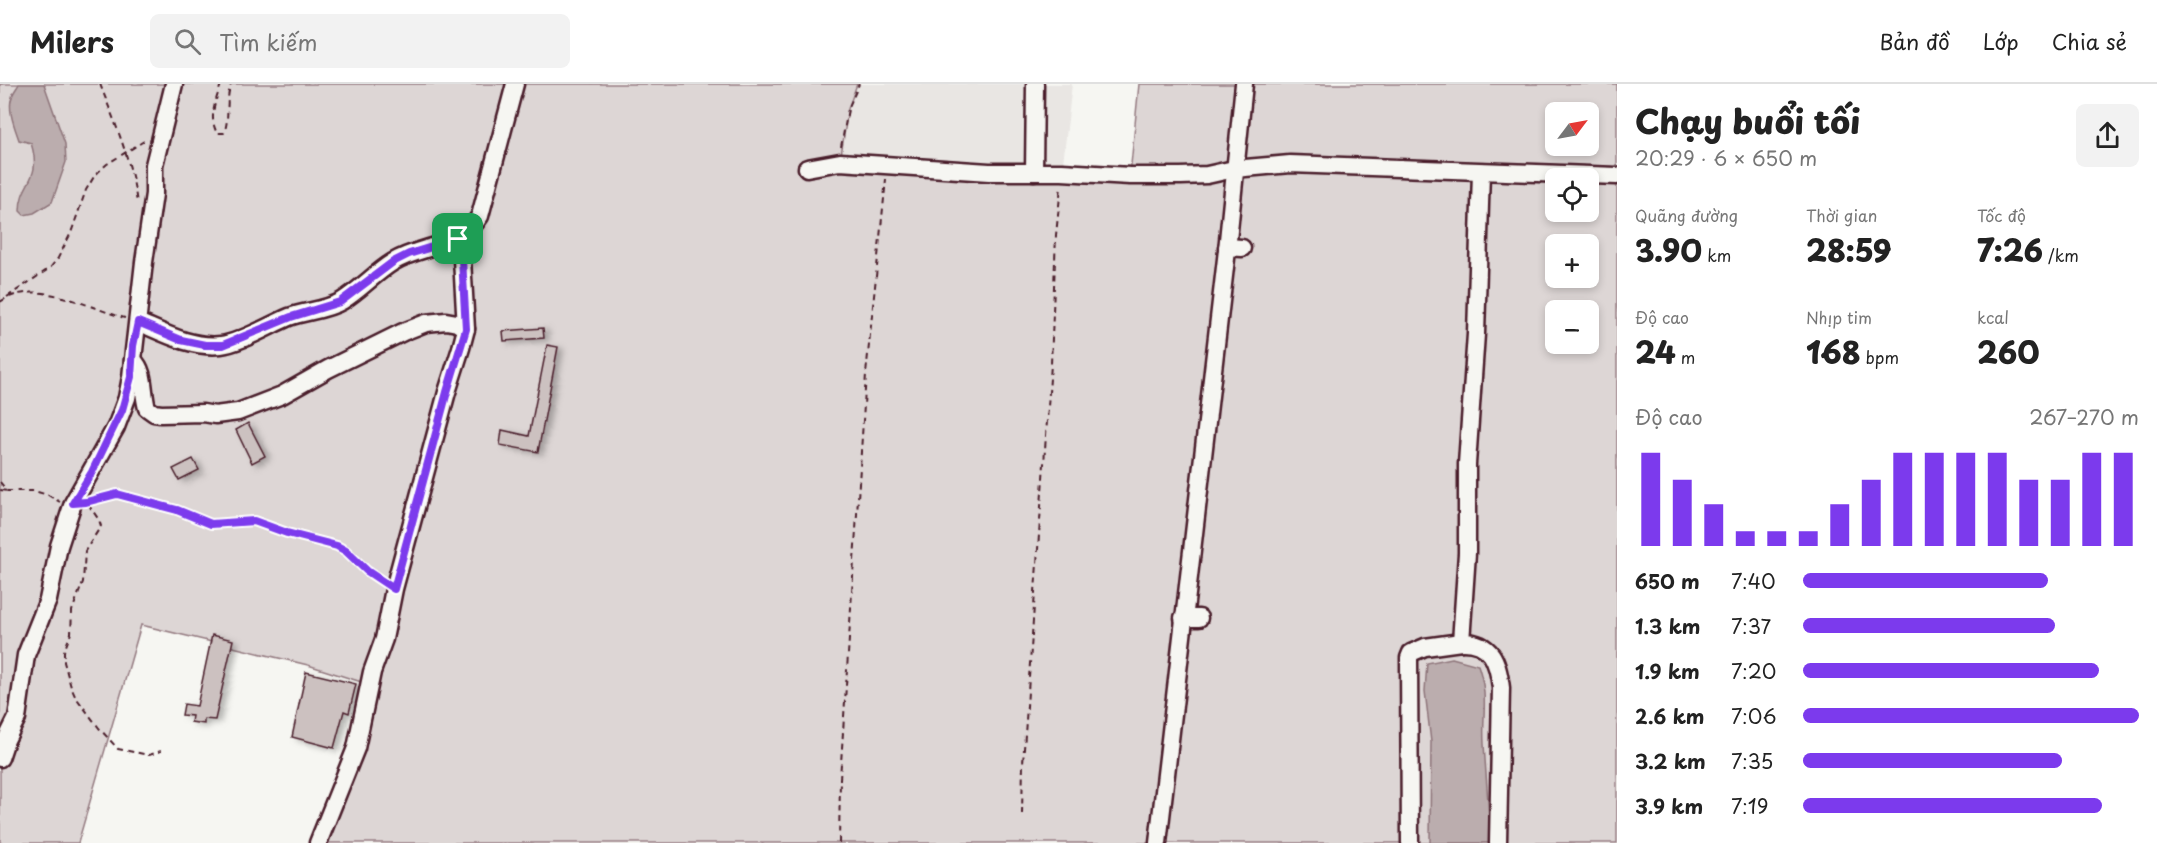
<!DOCTYPE html>
<html lang="vi">
<head>
<meta charset="utf-8">
<style>
  body { margin:0; font-family:"Playpen Sans",sans-serif; background:#f2f2f2; color:#222; height:100vh; display:flex; flex-direction:column; font-size:22px; white-space:nowrap }
  * { box-sizing:border-box; margin:0 }
  p { font-size:20px; color:#767676 }
  .icon { flex:none; width:33px; height:33px; fill:none; stroke:currentColor; stroke-width:2; stroke-linecap:round; stroke-linejoin:round }
  .map { position:relative; flex:1; overflow:hidden }
  .drawer { display:flex; flex-direction:column; background:#fff; width:540px }
  .drawer>* { flex:none }
  .needle { width:39px; rotate:58deg }
  .controls { position:absolute; left:1545px; top:18px; display:grid; gap:12px }
  .controls a { display:grid; place-items:center; width:54px; height:54px; border-radius:9px; background:#fff; box-shadow:0 3px 9px #0003; font-size:30px }
  .pin { position:absolute; display:grid; place-items:center; width:51px; height:51px; color:#fff; margin:-26px; border-radius:12px; box-shadow:0 3px 9px #0006 }
  .round { display:grid; place-items:center; flex:none; width:63px; height:63px; border-radius:9px; background:#f2f2f2 }
  .headline { display:flex; align-items:center; justify-content:space-between; height:102px; padding:0 18px }
  h1 { font-size:33px; font-weight:800; line-height:45px }
  .figures { display:grid; grid-template-columns:repeat(3,1fr); gap:9px; height:102px; padding:6px 18px }
  .figures div { display:grid; align-content:center }
  .figures b { font-size:30px; font-weight:800 }
  .figures small { font-size:16px; font-weight:400 }
  .figures p { font-size:16px }
  .chart { height:168px; padding:12px 18px }
  .chart p { display:flex; justify-content:space-between }
  .chart svg { width:100%; height:108px; margin-top:6px; stroke:#7c3aed; stroke-width:6 }
  ul { padding:0 18px; list-style:none; font-size:20px }
  li { display:grid; grid-template-columns:96px 72px 1fr; align-items:center; height:45px }
  li i { height:15px; border-radius:8px; background:#7c3aed }
  header { display:flex; align-items:center; gap:36px; box-sizing:border-box; height:84px; padding:0 30px; background:#fff; border-bottom:2px solid #e0e0e0 }
  header strong { font-size:28px }
  nav { display:flex; gap:33px; margin-inline-start:auto; font-size:21px }
  .search { width:420px; height:54px; background:#f2f2f2; display:flex; align-items:center; gap:15px; box-sizing:border-box; padding:0 21px; border-radius:9px; color:#767676; font-size:22px }
  main { display:flex; flex:1; min-height:0 }
  .map>svg:first-child { display:block }
</style>
</head>
<body>
<header>
<strong>Milers</strong>
<div class="search"><svg class="icon" aria-label="search" viewBox="0 0 24 24"><circle cx="10" cy="10" r="6"/><path d="M15 15l6 6"/></svg>Tìm kiếm</div>
<nav><a>Bản đồ</a><a>Lớp</a><a>Chia sẻ</a></nav>
</header>
<main>
<div class="map">
<svg width="1617" height="759" viewBox="0 0 1617 759">
  <defs>
    <filter id="shadow"><feDropShadow dx="5" dy="2.5" stdDeviation="3" flood-color="#0004"/></filter>
  </defs>
  <rect width="100%" height="100%" fill="#f6f6f2"/>
  <filter id="ink" filterUnits="userSpaceOnUse"><feTurbulence type="fractalNoise" baseFrequency=".0167" numOctaves="2"/><feDisplacementMap in="SourceGraphic" scale="12" xChannelSelector="R" yChannelSelector="G"/><feConvolveMatrix kernelMatrix="1 2 1 2 8 2 1 2 1" color-interpolation-filters="sRGB"/></filter>
  <g filter="url(#ink)">
    <path fill="#e9e6e3" d="M857,0H1072L1062,88L840,78L848,25Z"/>
    <path fill="#ddd6d5" stroke="#947a80" stroke-width="1.5" fill-rule="evenodd" d="M0,0H857L848,25L840,78L1130,91L1139,0H1617V759H320L371,601L308,581L141,541L78,759H0ZM1556,28H1588V62H1556ZM1556,94H1588V128H1556ZM1556,160H1588V194H1556ZM1556,226H1588V260H1556Z"/>
    <g fill="#bbadae" stroke="#8e747a" stroke-width="1.5">
      <path d="M19,0H44L65,60L66,78L52,118L34,129L24,131L20,127C20,97 43,97 31,59L19,56C15,44 7,25 12,13C13,8 17,4 19,0Z"/>
      <path d="M1452,574L1478,581C1489,613 1482,628 1484,660C1486,693 1489,726 1490,759H1430L1431,658L1425,607L1427,579Z"/>
    </g>
    <g fill="#ccc1c0" stroke="#4a1f2b" stroke-width="1.5" filter="url(#shadow)">
      <path d="M543,244L544,254L504,257L503,247Z"/>
      <path d="M547,261L558,263L538,368L500,361L502,346L529,352Z"/>
      <path d="M248,339L265,372L252,379L236,346Z"/>
      <path d="M193,375L199,386L179,396L173,385Z"/>
      <path d="M212,551L233,556L215,636L204,635V640L191,638L192,632L182,631L184,620L197,622Z"/>
      <path d="M306,588L356,600L349,629L344,627L334,664L292,653Z"/>
    </g>
    <g fill="none" stroke-linecap="round" stroke-linejoin="round">
      <g stroke="#4a1f2b" stroke-width="21">
        <g id="minor">
          <path d="M807,84L840,78L989,88H1062L1130,92H1181L1207,91L1234,85L1290,80L1617,92"/>
          <path d="M1034,88L1035,0"/>
          <path d="M1481,88L1476,250L1467,380V469L1461,558C1492,557 1498,578 1501,604L1498,759"/>
          <path d="M1227,163L1242,164"/>
          <path d="M138,238C164,249 191,264 221,261C240,259 270,241 289,233C306,227 327,226 342,217C360,206 375,189 393,178C423,160 459,165 480,132L515,0"/>
          <path d="M133,276C146,288 142,308 147,324L154,329L161,330L203,329L215,331L238,328L282,311L328,285L403,248L426,239L446,237L457,239L466,245"/>
          <path d="M1183,534H1199"/>
          <path d="M0,674L6,656L17,634L26,571L48,516L59,462L73,419L116,343L127,314L131,293L144,178L154,110V81L174,0"/>
          <path d="M318,759L356,664L372,588L384,555L394,505L447,308L461,264L466,245L462,175L466,149"/>
          <path d="M1158,759L1227,166L1244,0"/>
          <path d="M1410,759L1409,574L1411,569L1425,563L1461,558"/>
        </g>
      </g>
      <g stroke="#4a1f2b" stroke-width="2" stroke-dasharray="6 4.5" stroke-linecap="butt">
        <path d="M100,0C115,39 132,78 137,120"/>
        <path d="M221,0C216,17 208,33 217,49H224C230,34 225,16 231,0"/>
        <path d="M841,63L848,25L859,0"/>
        <path d="M7,213L50,184L58,174L71,149L86,106L95,91L107,80L144,57"/>
        <path d="M0,218C37,193 88,224 125,234"/>
        <path d="M0,398L7,407H34L48,411L60,418"/>
        <path d="M0,406L7,407"/>
        <path d="M92,416L117,410L177,426L211,440L254,437L287,449L337,462L346,467L367,487L382,496"/>
        <path d="M88,420L99,436L101,442L85,467L83,498L72,527L71,549L64,567V578L71,603L75,612L99,644L118,665L149,671L161,667"/>
        <path d="M1022,730L1023,679L1051,280L1056,151L1061,102"/>
        <path d="M839,759L840,695L866,290L886,95"/>
      </g>
      <use href="#minor" stroke="#f6f6f2" stroke-width="16"/>
    </g>
  </g>
  <g fill="none" stroke-linecap="round" stroke-linejoin="round" filter="url(#ink)">
    <g stroke="#fff" stroke-width="12">
      <path id="route" d="M466,149L462,175L466,245L447,308L394,505L367,487L346,467L337,462L287,449L254,437L211,440L177,426L117,410L86,418L73,419L92,388L122,326L131,293L133,262L138,238L181,256L205,261H223L291,233L340,218L393,178L409,170L458,155Z"/>
    </g>
    <use href="#route" stroke="#7c3aed" stroke-width="8"/>
  </g>
</svg>
<div class="controls">
<a><svg class="needle" viewBox="-14 -14 28 28"><path d="M0-13l5 13h-10z" fill="#e53935"/><path d="M0 13l5-13h-10z" fill="#767676"/></svg></a>
<a><svg class="icon" aria-label="locate" viewBox="0 0 24 24"><circle cx="12" cy="12" r="6"/><path d="M12 2v4M12 18v4M2 12h4M18 12h4"/></svg></a>
<a>+</a>
<a>−</a>
</div>
<div class="pin" style="left:458px;top:155px;background:#1e9e55"><svg class="icon" aria-label="arrive" viewBox="0 0 24 24"><path d="M6 21V4h12l-3 4 3 4H6"/></svg></div>
</div>
<section class="drawer">
<div class="headline"><div><h1>Chạy buổi tối</h1><p>20:29 · 6 × 650 m</p></div><a class="round"><svg class="icon" aria-label="share" viewBox="0 0 24 24"><path d="M12 15V3M7 8l5-5 5 5M5 13v7h14v-7"/></svg></a></div>
<div class="figures">
<div><p>Quãng đường</p><b>3.90<small> km</small></b></div>
<div><p>Thời gian</p><b>28:59</b></div>
<div><p>Tốc độ</p><b>7:26<small> /km</small></b></div>
</div>
<div class="figures">
<div><p>Độ cao</p><b>24<small> m</small></b></div>
<div><p>Nhịp tim</p><b>168<small> bpm</small></b></div>
<div><p>kcal</p><b>260</b></div>
</div>
<div class="chart"><p><span>Độ cao</span>267–270 m</p>
<svg viewBox="0 0 160 44" preserveAspectRatio="none"><path d="M5 44V6M15 44V17M25 44V27M35 44V38M45 44V38M55 44V38M65 44V27M75 44V17M85 44V6M95 44V6M105 44V6M115 44V6M125 44V17M135 44V17M145 44V6M155 44V6"/></svg>
</div>
<ul>
<li><b>650 m</b>7:40<i style="width:73%"></i></li>
<li><b>1.3 km</b>7:37<i style="width:75%"></i></li>
<li><b>1.9 km</b>7:20<i style="width:88%"></i></li>
<li><b>2.6 km</b>7:06<i style="width:100%"></i></li>
<li><b>3.2 km</b>7:35<i style="width:77%"></i></li>
<li><b>3.9 km</b>7:19<i style="width:89%"></i></li>
</ul>
</section>
</main>
</body>
</html>
